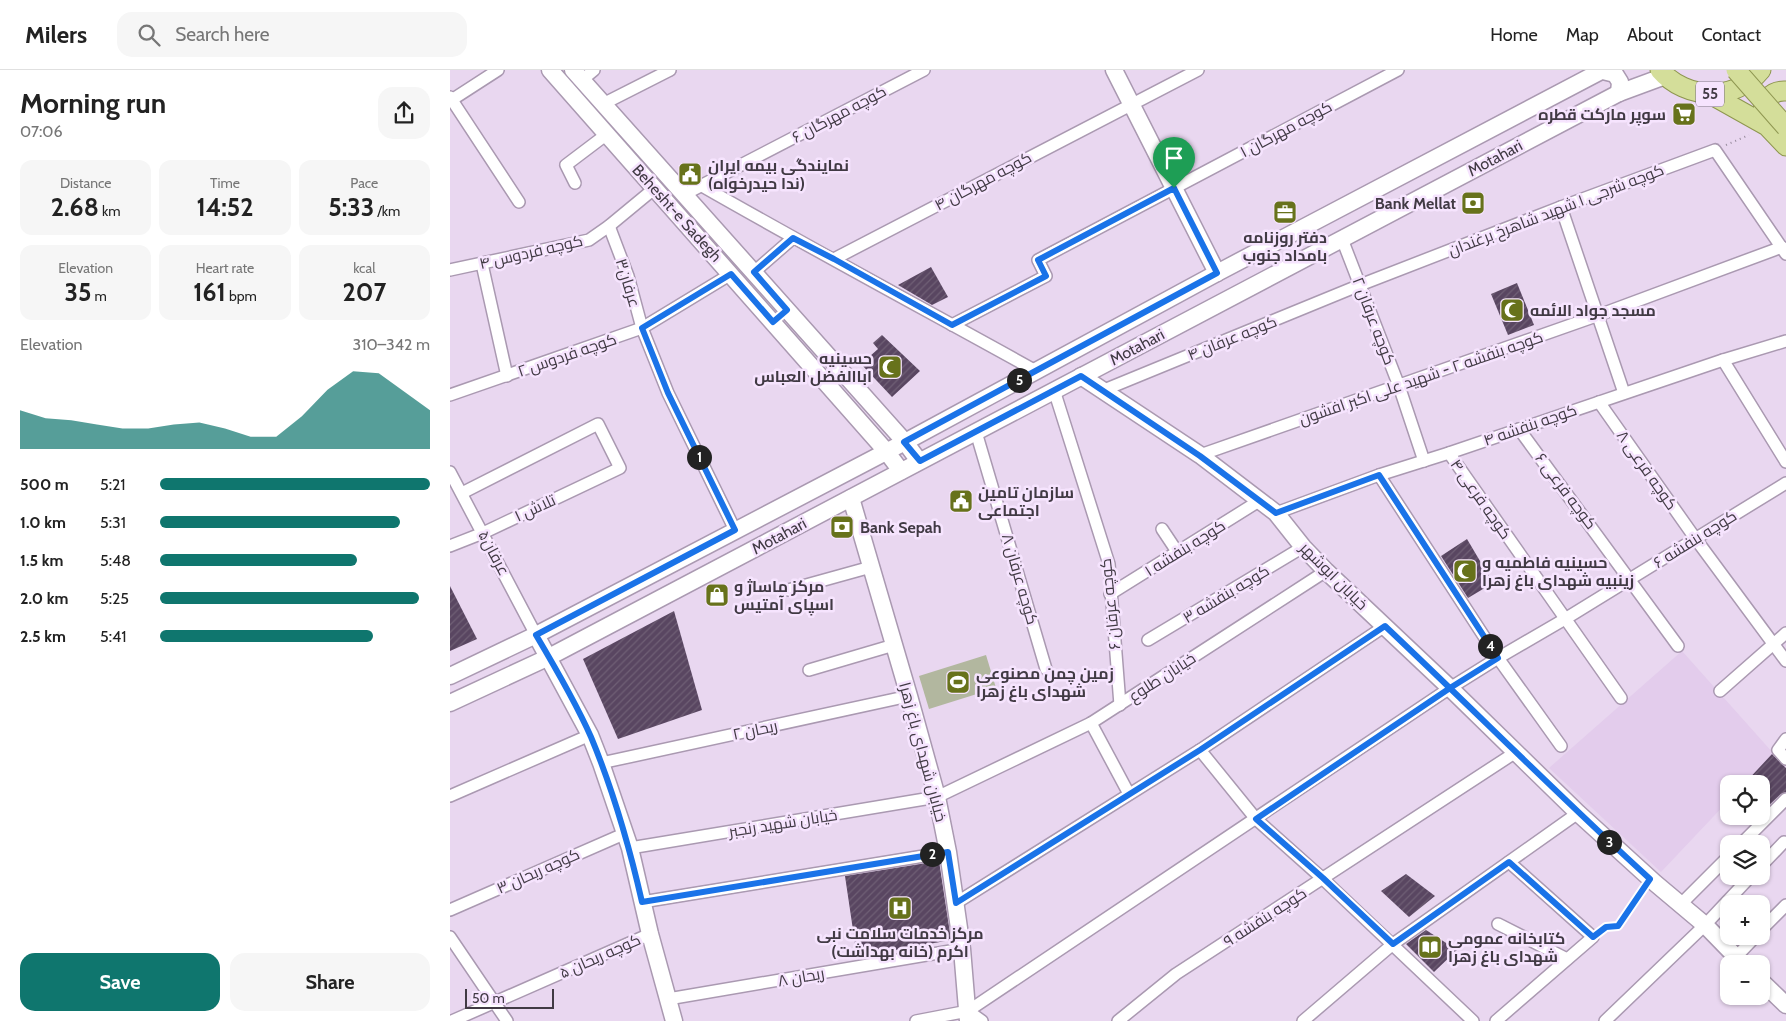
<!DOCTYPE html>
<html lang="en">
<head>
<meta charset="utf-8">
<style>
  body { margin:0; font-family:Cabin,Cairo,sans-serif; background:#f6f6f6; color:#222; height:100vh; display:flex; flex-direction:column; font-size:19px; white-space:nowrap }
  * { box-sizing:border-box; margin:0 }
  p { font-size:16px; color:#767676 }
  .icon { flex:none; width:28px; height:28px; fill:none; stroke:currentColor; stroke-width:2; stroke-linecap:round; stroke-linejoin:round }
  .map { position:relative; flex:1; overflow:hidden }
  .drawer { display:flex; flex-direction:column; background:#fff; width:450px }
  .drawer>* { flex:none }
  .controls { position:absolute; left:1270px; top:705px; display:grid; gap:10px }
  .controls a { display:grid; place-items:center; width:50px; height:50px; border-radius:10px; background:#fff; box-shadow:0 1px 4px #0004; font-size:25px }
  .scale { position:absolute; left:15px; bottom:12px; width:89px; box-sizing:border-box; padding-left:5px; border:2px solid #413a44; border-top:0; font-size:14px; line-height:18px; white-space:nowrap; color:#413a44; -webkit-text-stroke:4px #f6e4fe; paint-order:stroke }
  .pin { position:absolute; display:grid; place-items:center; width:42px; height:42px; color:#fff; margin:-51px -21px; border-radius:50% 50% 50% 0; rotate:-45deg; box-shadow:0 0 5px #0007 }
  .pin .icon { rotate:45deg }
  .km { position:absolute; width:25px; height:25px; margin:-12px; border-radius:50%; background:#222; color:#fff; font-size:14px; line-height:25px; text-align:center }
  .round { display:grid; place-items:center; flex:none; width:52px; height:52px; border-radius:15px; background:#f6f6f6 }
  .overview { display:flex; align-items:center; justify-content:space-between; height:85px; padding:0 20px }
  h1 { font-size:28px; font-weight:700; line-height:38px }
  .figures { display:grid; grid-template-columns:repeat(3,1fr); gap:8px; height:85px; padding:5px 20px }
  .figures div { display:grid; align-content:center; border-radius:12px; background:#f6f6f6; text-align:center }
  .figures b { font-size:25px; font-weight:700 }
  .figures small { font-size:14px; font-weight:400 }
  .figures p { font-size:14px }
  .chart { height:140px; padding:10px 20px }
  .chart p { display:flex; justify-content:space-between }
  .chart svg { width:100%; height:90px; margin-top:5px; fill:#0f766e; opacity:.7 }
  .primary-button { display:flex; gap:10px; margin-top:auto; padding:10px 20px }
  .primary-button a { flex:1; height:58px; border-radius:15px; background:#0f766e; color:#fff; font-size:20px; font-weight:700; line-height:58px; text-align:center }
  .primary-button a+a { background:#f6f6f6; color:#222 }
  ul { padding:0 20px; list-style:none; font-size:16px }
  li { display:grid; grid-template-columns:80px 60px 1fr; align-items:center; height:38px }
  li i { height:12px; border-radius:6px; background:#0f766e }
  header { display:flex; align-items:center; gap:30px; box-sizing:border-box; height:70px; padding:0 25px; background:#fff; border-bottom:1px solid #e0e0e0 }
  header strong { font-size:24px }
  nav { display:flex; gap:28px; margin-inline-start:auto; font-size:18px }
  .search { width:350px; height:45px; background:#f6f6f6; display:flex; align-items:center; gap:12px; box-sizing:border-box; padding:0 18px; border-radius:15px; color:#767676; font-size:19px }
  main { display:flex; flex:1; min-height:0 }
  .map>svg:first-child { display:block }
</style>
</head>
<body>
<header>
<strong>Milers</strong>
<div class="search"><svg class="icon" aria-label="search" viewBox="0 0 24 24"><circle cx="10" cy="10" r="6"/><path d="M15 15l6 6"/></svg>Search here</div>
<nav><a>Home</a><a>Map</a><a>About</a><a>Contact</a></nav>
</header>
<main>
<section class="drawer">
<div class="overview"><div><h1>Morning run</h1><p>07:06</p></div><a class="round"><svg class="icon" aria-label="share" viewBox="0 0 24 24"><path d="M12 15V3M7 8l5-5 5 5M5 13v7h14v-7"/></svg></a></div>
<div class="figures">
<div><p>Distance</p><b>2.68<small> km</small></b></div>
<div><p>Time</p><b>14:52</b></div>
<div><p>Pace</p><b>5:33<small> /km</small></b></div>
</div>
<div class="figures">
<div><p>Elevation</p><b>35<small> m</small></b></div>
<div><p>Heart rate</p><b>161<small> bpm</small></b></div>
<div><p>kcal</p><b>207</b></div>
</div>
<div class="chart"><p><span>Elevation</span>310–342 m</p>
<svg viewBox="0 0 160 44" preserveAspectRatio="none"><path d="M0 44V25L10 29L20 30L30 32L40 34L50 34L60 32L70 31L80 34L90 38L100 38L110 28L120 15L130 6L140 7L150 16L160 25V44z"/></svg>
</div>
<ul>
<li><b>500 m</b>5:21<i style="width:100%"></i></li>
<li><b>1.0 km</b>5:31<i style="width:89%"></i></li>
<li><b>1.5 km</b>5:48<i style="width:73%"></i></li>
<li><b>2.0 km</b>5:25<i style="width:96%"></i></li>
<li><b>2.5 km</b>5:41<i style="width:79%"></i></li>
</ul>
<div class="primary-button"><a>Save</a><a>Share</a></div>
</section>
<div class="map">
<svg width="1336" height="951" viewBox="0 0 1336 951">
  <defs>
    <pattern id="building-hatch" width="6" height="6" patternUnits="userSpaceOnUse" patternTransform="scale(1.25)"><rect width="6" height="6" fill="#594661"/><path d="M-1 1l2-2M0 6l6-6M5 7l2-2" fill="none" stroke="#6f5f75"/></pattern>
  </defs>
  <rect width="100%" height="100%" fill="#e9d7f0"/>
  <path fill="#e3ccec" d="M1232,581L1323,683L1294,714H1279V730L1211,802L1099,698Z"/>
  <path fill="#b2b79f" d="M536,585L546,618L479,639L469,606Z"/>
  <g fill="url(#building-hatch)">
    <path d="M481,197L498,227L482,235L448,215Z"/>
    <path d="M1067,213L1084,255L1058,265L1041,224Z"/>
    <path d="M432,265L470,301L442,327L411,294L428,279L423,273Z"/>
    <path d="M1017,469L1043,513L1018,528L991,486Z"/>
    <path d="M0,516L27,569L0,581Z"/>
    <path d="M224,541L252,640L168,669L133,589Z"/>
    <path d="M1322,684L1336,698V722L1331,724L1317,737L1311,733V714H1294Z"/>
    <path d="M489,791L501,870L407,887L395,806Z"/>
    <path d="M956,804L985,826L959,847L931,821Z"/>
    <path d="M976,860L1007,880L984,902L956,874Z"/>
  </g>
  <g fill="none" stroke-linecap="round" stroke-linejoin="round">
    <g stroke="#aa99b1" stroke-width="14">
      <g id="street">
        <path d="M132,10L144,0"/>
        <path d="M0,27L69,132"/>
        <path d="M0,31L48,0"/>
        <path d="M153,34L220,0"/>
        <path d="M125,113L116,95L157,64"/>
        <path d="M252,116C362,179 474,239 586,301"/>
        <path d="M235,124L474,0"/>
        <path d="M1111,137L1174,323"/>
        <path d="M159,156L178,206L192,258L218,323L285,460"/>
        <path d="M892,169L949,316L974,391"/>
        <path d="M384,189L748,0"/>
        <path d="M32,194L57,306"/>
        <path d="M0,200L139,170L159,156L205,118"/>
        <path d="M304,202L343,168"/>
        <path d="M502,255L596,206L588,190L948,0"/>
        <path d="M1273,290L1336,392"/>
        <path d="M604,320L659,494L670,635"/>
        <path d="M654,320L910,215L1111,137L1265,80L1336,184"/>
        <path d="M0,325L192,258L281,204"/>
        <path d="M1149,332L1245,468L1336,591"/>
        <path d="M1069,359L1228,576"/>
        <path d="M526,362L596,599"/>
        <path d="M999,383L1171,628"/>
        <path d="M750,385L1149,245L1332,177"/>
        <path d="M0,402L86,565"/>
        <path d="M929,405L1048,588L1111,676"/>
        <path d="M826,443L929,405L999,383L1273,290L1336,271"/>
        <path d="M712,459L728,483"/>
        <path d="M0,476L33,463L170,398L148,354L12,423"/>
        <path d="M338,520L421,497"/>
        <path d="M660,524L809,431"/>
        <path d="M698,570L853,477"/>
        <path d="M359,600L444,575"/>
        <path d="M1270,621L1336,563"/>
        <path d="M641,653L679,724"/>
        <path d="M1336,669L1328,680L1336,689"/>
        <path d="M750,680L806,749L873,809L1023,951"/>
        <path d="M151,693L459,626"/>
        <path d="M0,726L140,665"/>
        <path d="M1291,774L1336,729"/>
        <path d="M180,778L487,727L641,653L876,501"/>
        <path d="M1311,796L1334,772"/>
        <path d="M192,832L498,782"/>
        <path d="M506,833L750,680L935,556"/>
        <path d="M1231,834L1279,786"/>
        <path d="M0,840L176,763"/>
        <path d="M1048,854L1117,889"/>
        <path d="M1311,860L1336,835"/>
        <path d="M0,867L57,951"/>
        <path d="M1286,887L1306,866"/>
        <path d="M218,929L512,879"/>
        <path d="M518,941L532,951"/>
        <path d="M2,951L200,864"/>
        <path d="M466,951L518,941L1000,618L1048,588L1115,549L1336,413"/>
        <path d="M668,951L726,904L1066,682"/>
        <path d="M853,951L943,874L1128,743"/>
        <path d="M1046,951L1143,867L1059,792"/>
        <path d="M1155,951L1255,855L1301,806"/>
      </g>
    </g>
    <g stroke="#aa99b1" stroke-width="19">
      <g id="secondary">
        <path d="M100,0L436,381L451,401"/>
        <path d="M123,0L455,372L469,391"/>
        <path d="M664,0L767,203"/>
        <path d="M1153,1L1165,4L1170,12L1169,23"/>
        <path d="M631,306L750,385L826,443L853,477L876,501L1000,618L1128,743L1205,813L1255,855L1293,894"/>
        <path d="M401,428L459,626L487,727L498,782L512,879L518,951"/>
        <path d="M86,565L140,665L151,693L180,778L200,864L224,951"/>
        <path d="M0,606L86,565L455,372L767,203L1153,0"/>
        <path d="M0,633L99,587L1169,23L1215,6"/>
        <path d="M1311,911L1336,935"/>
      </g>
    </g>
    <g stroke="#8e9650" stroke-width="21">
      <g id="primary">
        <path d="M1210,0C1236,30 1285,32 1311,0"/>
        <path d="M1260,24L1317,56L1336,76"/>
        <path d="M1313,47C1312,32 1320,20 1336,21"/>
      </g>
    </g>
    <g stroke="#978b9d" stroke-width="2" stroke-dasharray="1 4" stroke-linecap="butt">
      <path d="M1276,75L1299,65"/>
      <path d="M1152,860L1156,857L1167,856L1192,820"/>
    </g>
    <use href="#street" stroke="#fff" stroke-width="11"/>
    <use href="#secondary" stroke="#fff" stroke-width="16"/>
    <use href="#primary" stroke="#d4de9a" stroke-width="19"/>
    <g stroke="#8e9650" stroke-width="21" stroke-linecap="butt">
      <path id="primary-bridge" d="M1286,0L1336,57"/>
    </g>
    <use href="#primary-bridge" stroke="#d4de9a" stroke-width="19"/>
  </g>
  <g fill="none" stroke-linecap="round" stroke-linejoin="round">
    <g stroke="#fff" stroke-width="10">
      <path id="route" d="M724,118L588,190L596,206L502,255L384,189L343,168L304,202L337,240L323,252L281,204L192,258L218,323L285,460L86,565C105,597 126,633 141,667C163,720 179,775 192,832L498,782L506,833L750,680L935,556C1024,640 1110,727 1200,809L1168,856L1156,857L1143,867L1059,792L943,874L873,808L806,749L1000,618L1048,588L929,405L826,443L750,386L631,306L470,391L454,372L767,203L724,118"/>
    </g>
    <use href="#route" stroke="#1a73e8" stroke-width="6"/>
  </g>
  <defs>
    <g id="supermarket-square" transform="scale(1.25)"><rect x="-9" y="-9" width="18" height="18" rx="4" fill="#67721b" stroke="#f6e4fe"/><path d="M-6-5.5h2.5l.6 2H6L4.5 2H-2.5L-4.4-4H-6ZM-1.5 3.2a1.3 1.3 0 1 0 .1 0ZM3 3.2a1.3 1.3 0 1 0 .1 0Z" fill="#fff"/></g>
    <g id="civic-square" transform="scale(1.25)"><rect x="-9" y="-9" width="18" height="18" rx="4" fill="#67721b" stroke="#f6e4fe"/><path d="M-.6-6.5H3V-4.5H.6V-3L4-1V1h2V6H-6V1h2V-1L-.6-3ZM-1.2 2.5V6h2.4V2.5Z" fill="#fff"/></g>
    <g id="bank-square" transform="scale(1.25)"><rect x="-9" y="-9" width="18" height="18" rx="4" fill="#67721b" stroke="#f6e4fe"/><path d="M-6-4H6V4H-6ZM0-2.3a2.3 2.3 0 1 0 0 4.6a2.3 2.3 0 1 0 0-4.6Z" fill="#fff"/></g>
    <g id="office-square" transform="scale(1.25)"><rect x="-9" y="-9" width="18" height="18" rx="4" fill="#67721b" stroke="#f6e4fe"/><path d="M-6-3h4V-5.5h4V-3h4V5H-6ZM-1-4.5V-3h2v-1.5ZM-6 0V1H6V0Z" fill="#fff"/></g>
    <g id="mosque-square" transform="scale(1.25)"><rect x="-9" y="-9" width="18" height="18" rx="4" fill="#67721b" stroke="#f6e4fe"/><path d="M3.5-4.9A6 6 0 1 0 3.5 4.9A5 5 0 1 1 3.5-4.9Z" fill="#fff"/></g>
    <g id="shop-square" transform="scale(1.25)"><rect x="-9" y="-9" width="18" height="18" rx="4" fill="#67721b" stroke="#f6e4fe"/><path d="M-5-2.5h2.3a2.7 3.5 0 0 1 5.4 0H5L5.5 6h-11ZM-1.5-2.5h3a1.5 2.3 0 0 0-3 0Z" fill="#fff"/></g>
    <g id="stadium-square" transform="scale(1.25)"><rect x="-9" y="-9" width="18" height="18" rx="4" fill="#67721b" stroke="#f6e4fe"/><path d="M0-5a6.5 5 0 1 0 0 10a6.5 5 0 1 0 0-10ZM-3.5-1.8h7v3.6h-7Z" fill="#fff"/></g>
    <g id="hospital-square" transform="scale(1.25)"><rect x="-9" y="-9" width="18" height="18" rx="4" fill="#67721b" stroke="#f6e4fe"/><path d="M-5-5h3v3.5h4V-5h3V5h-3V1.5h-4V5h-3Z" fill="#fff"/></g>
    <g id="library-square" transform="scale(1.25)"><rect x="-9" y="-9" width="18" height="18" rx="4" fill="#67721b" stroke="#f6e4fe"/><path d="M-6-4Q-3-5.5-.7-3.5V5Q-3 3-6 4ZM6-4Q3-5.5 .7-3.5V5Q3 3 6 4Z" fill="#fff"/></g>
  </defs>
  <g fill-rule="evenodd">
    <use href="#supermarket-square" x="1234" y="44"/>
    <use href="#civic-square" x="240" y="104"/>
    <use href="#bank-square" x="1023" y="133"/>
    <use href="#office-square" x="835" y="142"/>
    <use href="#mosque-square" x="1062" y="240"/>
    <use href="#mosque-square" x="440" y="297"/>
    <use href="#civic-square" x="511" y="431"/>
    <use href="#bank-square" x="392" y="457"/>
    <use href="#mosque-square" x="1015" y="501"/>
    <use href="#shop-square" x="267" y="525"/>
    <use href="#stadium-square" x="508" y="612"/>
    <use href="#hospital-square" x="450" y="838"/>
    <use href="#library-square" x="980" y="877"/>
  </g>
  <g text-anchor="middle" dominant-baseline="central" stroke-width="5" stroke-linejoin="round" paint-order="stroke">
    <rect fill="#f6e4fe" stroke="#776d7c" stroke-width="1" x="1246" y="11.5" width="28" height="25" rx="4"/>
    <g font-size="15" font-weight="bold" fill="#413a44">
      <text x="1260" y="24">55</text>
    </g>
    <g font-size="16" fill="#413a44" stroke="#f6e4fe">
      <text transform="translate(389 44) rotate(-28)">کوچه مهرگان ۶</text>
      <text transform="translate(836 59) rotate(-28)">کوچه مهرگان ۱</text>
      <text transform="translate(1045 88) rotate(-28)">Motahari</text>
      <text transform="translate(533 111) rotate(-28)">کوچه مهرگان ۴</text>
      <text transform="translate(1106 140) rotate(-21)">کوچه شرجی ۱ شهید شاهرخ برغندان</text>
      <text transform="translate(227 143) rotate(48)">Behesht-e Sadegh</text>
      <text transform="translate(81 182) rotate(-13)">کوچه فردوس ۴</text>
      <text transform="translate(178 213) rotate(73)">عرفان۳</text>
      <text transform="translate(924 251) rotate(69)">کوچه عرفان ۲</text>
      <text transform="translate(782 268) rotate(-22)">کوچه عرفان ۴</text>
      <text transform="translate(687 277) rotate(-28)">Motahari</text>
      <text transform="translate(117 285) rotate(-19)">کوچه فردوس ۲</text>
      <text transform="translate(971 308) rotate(-19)">کوچه بنفشه ۲ - شهید علی اکبر افشون</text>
      <text transform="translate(1080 355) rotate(-19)">کوچه بنفشه ۴</text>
      <text transform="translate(1197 400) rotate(55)">کوچه فرعی ۸</text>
      <text transform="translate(1116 421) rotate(53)">کوچه فرعی ۶</text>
      <text transform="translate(1031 429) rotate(55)">کوچه فرعی ۴</text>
      <text transform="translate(85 438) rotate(-25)">تلاش ۱</text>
      <text transform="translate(329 466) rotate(-28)">Motahari</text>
      <text transform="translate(1245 469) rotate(-32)">کوچه بنفشه ۶</text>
      <text transform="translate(735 478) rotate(-32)">کوچه بنفشه ۱</text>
      <text transform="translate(44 483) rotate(62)">عرفان۵</text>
      <text transform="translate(884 506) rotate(45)">خیابان ابوشهر</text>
      <text transform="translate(570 509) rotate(74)">کوچه عرفان ۸</text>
      <text transform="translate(776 524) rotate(-31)">کوچه بنفشه ۳</text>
      <text transform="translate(660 534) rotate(-96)">کوچه عرفان ۶</text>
      <text transform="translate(712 607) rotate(-33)">خیابان طلوع</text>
      <text transform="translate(305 660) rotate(-12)">ریحان ۲</text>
      <text transform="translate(473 682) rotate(75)">خیابان شهدای باغ‌ زهرا</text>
      <text transform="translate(333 753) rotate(-9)">خیابان شهید رنجبر</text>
      <text transform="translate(88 801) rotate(-24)">کوچه ریحان ۳</text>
      <text transform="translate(815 847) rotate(-33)">کوچه بنفشه ۹</text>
      <text transform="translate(150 886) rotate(-24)">کوچه ریحان ۵</text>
      <text transform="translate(351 907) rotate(-10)">ریحان ۸</text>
    </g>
    <g font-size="16" font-weight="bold" fill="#413a44" stroke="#f6e4fe" text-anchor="start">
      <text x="1216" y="44" text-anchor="end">سوپر مارکت قطره</text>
      <text x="258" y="95">نمایندگی بیمه ایران<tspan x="258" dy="18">(ندا حیدرخواه)</tspan></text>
      <text x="1006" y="133" text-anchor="end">Bank Mellat</text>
      <text x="835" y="167" text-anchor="middle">دفتر روزنامه<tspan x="835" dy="18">بامداد جنوب</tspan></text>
      <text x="1080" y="240">مسجد جواد الائمه</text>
      <text x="422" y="288" text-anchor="end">حسینیه<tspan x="422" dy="18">اباالفضل العباس</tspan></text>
      <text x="528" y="422">سازمان تامین<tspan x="528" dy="18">اجتماعی</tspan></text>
      <text x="410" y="457">Bank Sepah</text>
      <text x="1032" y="492">حسینیه فاطمیه و<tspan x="1032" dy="18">زینبیه شهدای باغ زهرا</tspan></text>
      <text x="284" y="516">مرکز ماساژ و<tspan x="284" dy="18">اسپای آمتیس</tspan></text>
      <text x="526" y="603">زمین چمن مصنوعی<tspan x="526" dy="18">شهدای باغ زهرا</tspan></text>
      <text x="450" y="863" text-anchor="middle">مرکز خدمات سلامت نبی<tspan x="450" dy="18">اکرم (خانه بهداشت)</tspan></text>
      <text x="998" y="868">کتابخانه عمومی<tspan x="998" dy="18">شهدای باغ زهرا</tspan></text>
    </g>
  </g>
</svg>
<div class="controls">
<a><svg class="icon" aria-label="locate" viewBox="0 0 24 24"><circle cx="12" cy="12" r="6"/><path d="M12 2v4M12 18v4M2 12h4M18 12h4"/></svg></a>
<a><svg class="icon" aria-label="layers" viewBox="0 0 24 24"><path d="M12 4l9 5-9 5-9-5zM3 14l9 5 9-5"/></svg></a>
<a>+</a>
<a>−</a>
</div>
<div class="scale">50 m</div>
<div class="pin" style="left:724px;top:118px;background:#1e9e55"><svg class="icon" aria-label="arrive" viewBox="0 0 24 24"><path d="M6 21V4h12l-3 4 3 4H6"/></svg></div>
<b class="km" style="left:249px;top:387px">1</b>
<b class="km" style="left:482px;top:784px">2</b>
<b class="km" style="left:1159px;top:772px">3</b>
<b class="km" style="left:1040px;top:576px">4</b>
<b class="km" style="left:569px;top:310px">5</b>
</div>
</main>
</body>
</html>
